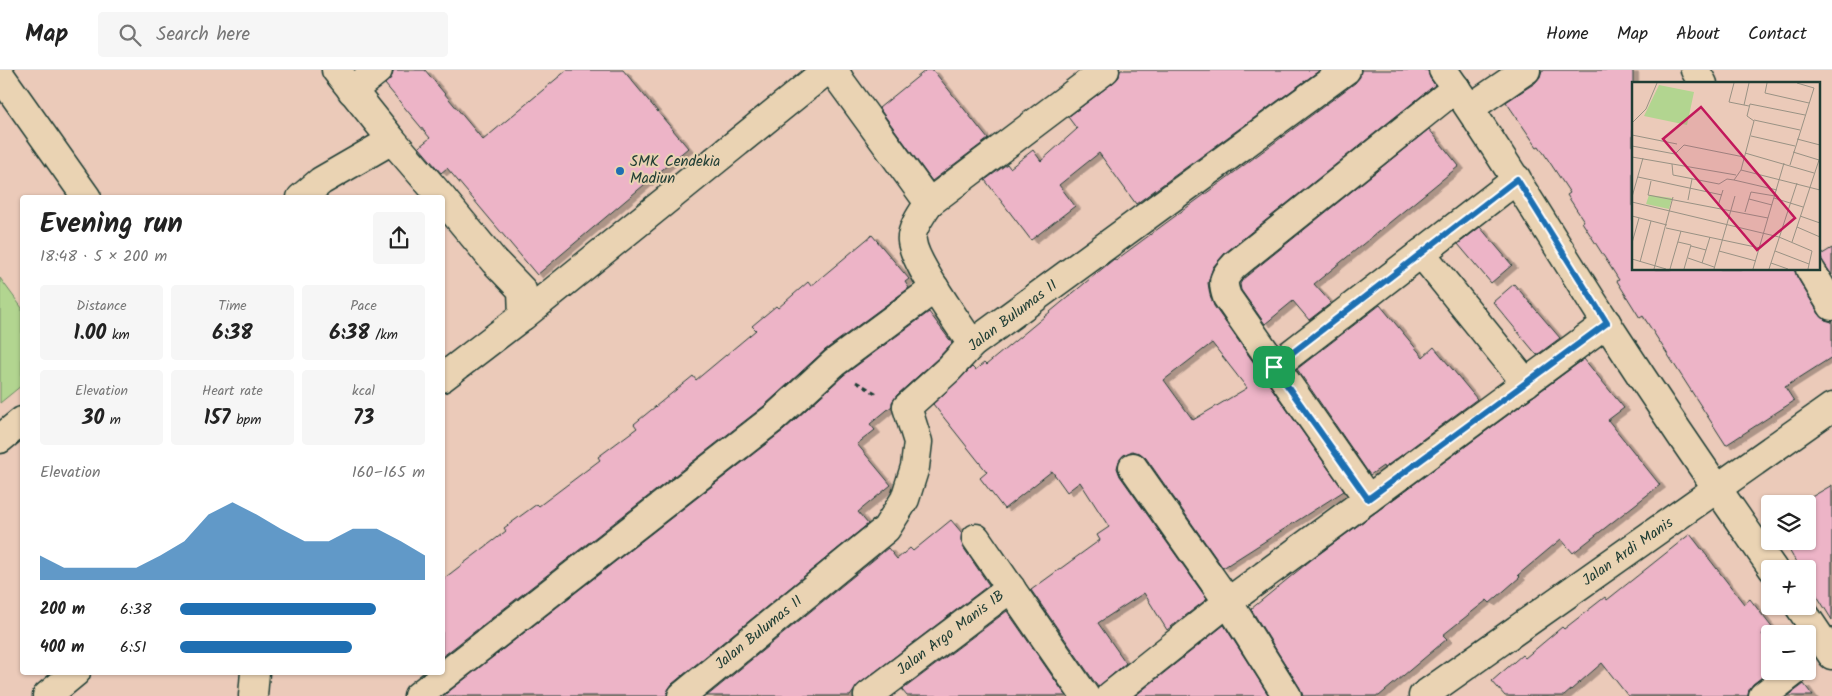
<!DOCTYPE html>
<html lang="en">
<head>
<meta charset="utf-8">
<style>
  body { margin:0; font-family:Kalam,sans-serif; background:#f6f6f6; color:#222; height:100vh; display:flex; flex-direction:column; font-size:19px; white-space:nowrap }
  * { box-sizing:border-box; margin:0 }
  p { font-size:16px; color:#767676 }
  .icon { flex:none; width:28px; height:28px; fill:none; stroke:currentColor; stroke-width:2; stroke-linecap:round; stroke-linejoin:round }
  .map { position:relative; flex:1; overflow:hidden }
  .panel { position:absolute; left:20px; top:125px; width:425px; height:480px; display:flex; flex-direction:column; background:#fff; border-radius:5px; box-shadow:0 1px 4px #0004 }
  .panel>* { flex:none }
  .tools { position:absolute; left:1761px; top:425px; display:grid; gap:10px }
  .tools a { display:grid; place-items:center; width:55px; height:55px; border-radius:5px; background:#fff; box-shadow:0 1px 4px #0004; font-size:25px }
  .pin { position:absolute; display:grid; place-items:center; width:42px; height:42px; color:#fff; margin:-21px; border-radius:10px; box-shadow:0 2px 8px #0006 }
  .round { display:grid; place-items:center; flex:none; width:52px; height:52px; border-radius:5px; background:#f6f6f6 }
  .summary { display:flex; align-items:center; justify-content:space-between; height:85px; padding:0 20px }
  h1 { font-size:28px; font-weight:700; line-height:38px }
  .metrics { display:grid; grid-template-columns:repeat(3,1fr); gap:8px; height:85px; padding:5px 20px }
  .metrics div { display:grid; align-content:center; border-radius:5px; background:#f6f6f6; text-align:center }
  .metrics b { font-size:21px; font-weight:700 }
  .metrics small { font-size:14px; font-weight:400 }
  .metrics p { font-size:14px }
  .chart { height:140px; padding:10px 20px }
  .chart p { display:flex; justify-content:space-between }
  .chart svg { width:100%; height:90px; margin-top:5px; fill:#1f6fb2; opacity:.7 }
  ul { padding:0 20px; list-style:none; font-size:16px }
  li { display:grid; grid-template-columns:80px 60px 1fr; align-items:center; height:38px }
  li i { height:12px; border-radius:6px; background:#1f6fb2 }
  header { display:flex; align-items:center; gap:30px; box-sizing:border-box; height:70px; padding:0 25px; background:#fff; border-bottom:1px solid #e0e0e0 }
  header strong { font-size:24px }
  nav { display:flex; gap:28px; margin-inline-start:auto; font-size:18px }
  .search { width:350px; height:45px; background:#f6f6f6; display:flex; align-items:center; gap:12px; box-sizing:border-box; padding:0 18px; border-radius:5px; color:#767676; font-size:19px }
  .map>svg:first-child { display:block }
</style>
</head>
<body>
<header>
<strong>Map</strong>
<div class="search"><svg class="icon" aria-label="search" viewBox="0 0 24 24"><circle cx="10" cy="10" r="6"/><path d="M15 15l6 6"/></svg>Search here</div>
<nav><a>Home</a><a>Map</a><a>About</a><a>Contact</a></nav>
</header>
<div class="map">
<svg width="1832" height="626" viewBox="0 0 1832 626">
  <defs>
    <filter id="shadow"><feDropShadow dx="5.5" dy="3" stdDeviation="0" flood-color="#0004"/></filter>
  </defs>
  <rect width="100%" height="100%" fill="#ebcab9"/>
  <filter id="ink" filterUnits="userSpaceOnUse"><feTurbulence type="fractalNoise" baseFrequency=".02" numOctaves="2"/><feDisplacementMap in="SourceGraphic" scale="10" xChannelSelector="R" yChannelSelector="G"/><feConvolveMatrix kernelMatrix="1 2 1 2 8 2 1 2 1" color-interpolation-filters="sRGB"/></filter>
  <g filter="url(#ink)">
    <path fill="#b2d590" stroke="#688962" d="M0,208L22,238V315L0,333Z"/>
    <g fill="#edb4c7" stroke="#1f3d34" fill-rule="evenodd" filter="url(#shadow)">
      <path d="M393,0H425L483,70L567,0H623L688,78L537,205L447,98L441,103L419,77L430,68L385,14L392,6Z"/>
      <path d="M926,0H933L988,69L932,111L879,38Z"/>
      <path d="M1120,0H1320L1136,134L1099,83L1059,115L1075,136L1031,170L985,110L1007,94L1010,98L1033,80L1041,91L1077,59L1068,47L1114,12L1119,7Z"/>
      <path d="M1361,0H1428L1430,8L1435,15L1225,183L1213,197L1208,213L1210,225L1214,236L1259,300L1261,306L1266,310L1344,421L1223,498L1146,388L1140,383L1132,381L1124,385L1119,391L1117,398L1120,406L1207,529L1167,560L1144,523L1098,553L1126,593L1098,617L1031,520L1100,470L1097,465L1109,457L1080,412L1067,422L1052,401L1004,439L980,408L987,402L933,334L972,297L975,300L984,293L986,295L1114,189L1116,190L1355,13L1360,7ZM1212,273L1247,318L1193,350L1164,310Z"/>
      <path d="M1542,0H1633V199H1794L1797,207L1819,244L1825,250L1832,252V287L1785,317L1794,331L1726,375L1643,246L1640,248L1617,211L1619,210L1582,152L1584,151L1567,125L1570,123L1539,76L1537,77L1506,32L1535,13L1540,7Z"/>
      <path d="M1429,59L1459,96L1314,214L1331,233L1309,250L1293,231L1265,254L1241,220L1240,214L1243,209Z"/>
      <path d="M1480,157L1512,195L1491,213L1458,174Z"/>
      <path d="M872,165L909,209L905,212L909,218L825,280L764,336L442,587V510L506,461L504,458L537,434L539,436L600,390L598,387L637,358L634,354L693,306L696,310L756,260L752,256L776,236L778,238L808,212L811,216Z"/>
      <path d="M1832,178V205L1819,186Z"/>
      <path d="M1514,214L1560,268L1537,285L1493,232Z"/>
      <path d="M1380,235L1423,287L1434,277L1477,329L1384,398L1383,396L1370,405L1297,299Z"/>
      <path d="M929,242L952,273L938,288L897,325L892,332V336L870,354L875,360L857,374L891,415L858,442L868,454L672,614L668,620L667,626H443L784,360L844,305Z"/>
      <path d="M1584,289L1624,338L1608,350L1660,415L1573,483L1561,469L1518,505L1520,507L1490,533L1487,530L1443,565L1447,569L1379,626H1303L1300,618L1251,539L1311,490Z"/>
      <path d="M1832,415V550L1808,511V499H1800L1784,471H1808V429Z"/>
      <path d="M951,450L962,463L961,470L963,477L989,515L859,614L850,626H707L888,478L897,489L910,478L913,481Z"/>
      <path d="M1690,464L1744,534L1750,529L1777,564H1762L1770,574V601L1753,614L1749,620L1748,626H1628L1602,593L1564,626H1505L1492,611L1522,585L1525,588L1562,557L1564,559L1605,527L1607,530Z"/>
      <path d="M1007,541L1066,626H907L902,620Z"/>
      <path d="M1224,555L1269,626H1135Z"/>
      <path d="M1804,614L1813,626H1788Z"/>
    </g>
    <g fill="none" stroke-linecap="round" stroke-linejoin="round">
      <g stroke="#1f3d34" stroke-width="31">
        <g id="minor">
          <path d="M336,0L392,70"/>
          <path d="M834,0L841,12L929,133"/>
          <path d="M1443,0C1502,83 1552,169 1607,254C1661,337 1716,418 1773,499"/>
          <path d="M1695,0L1703,14"/>
          <path d="M0,5L87,128"/>
          <path d="M352,21L378,0"/>
          <path d="M1470,38L1526,0"/>
          <path d="M301,128L321,111L392,70L442,128"/>
          <path d="M442,128L494,191L522,220L523,246"/>
          <path d="M1421,183L1526,313"/>
          <path d="M1810,199L1832,236"/>
          <path d="M972,274C958,253 914,193 912,171C910,160 923,142 929,133L1105,0"/>
          <path d="M1274,297L1517,109"/>
          <path d="M442,308L523,246L827,0"/>
          <path d="M0,369L22,351"/>
          <path d="M1133,397L1228,532L1287,626"/>
          <path d="M1368,429L1227,227C1221,210 1224,207 1235,195L1456,18"/>
          <path d="M976,468L1085,626"/>
          <path d="M1799,536L1832,585"/>
          <path d="M47,626L76,602"/>
          <path d="M253,626L255,602"/>
          <path d="M418,626L774,348L834,293L935,218"/>
          <path d="M682,626L886,459L905,429L915,397L918,372L907,337L949,299L972,274L1346,0"/>
          <path d="M868,626L1011,518"/>
          <path d="M1110,626L1228,532L1607,253"/>
          <path d="M1423,626L1832,337"/>
          <path d="M1763,626L1795,601"/>
        </g>
      </g>
      <path stroke="#1f3d34" stroke-width="3" stroke-dasharray="5 4" stroke-linecap="butt" d="M856,312L879,325"/>
      <use href="#minor" stroke="#ead3b3" stroke-width="28"/>
    </g>
  </g>
  <g fill="none" stroke-linecap="round" stroke-linejoin="round" filter="url(#ink)">
    <g stroke="#fff" stroke-width="10">
      <path id="route" d="M1517,109L1607,253L1368,429L1274,297Z"/>
    </g>
    <use href="#route" stroke="#1f6fb2" stroke-width="6"/>
  </g>
  <circle fill="#1f6fb2" stroke="#ead3b3" stroke-width="2" cx="620" cy="101" r="5"/>
  <g text-anchor="middle" dominant-baseline="central" stroke-width="4" stroke-linejoin="round" paint-order="stroke">
    <g font-size="15" fill="#1f3d34" stroke="#ead3b3" text-anchor="start">
      <text x="630" y="92">SMK Cendekia<tspan x="630" dy="17">Madiun</tspan></text>
    </g>
    <g font-size="15" fill="#1f3d34" stroke="#ead3b3">
      <text transform="translate(1013 246) rotate(-37)">Jalan Bulumas II</text>
      <text transform="translate(1628 482) rotate(-35)">Jalan Ardi Manis</text>
      <text transform="translate(759 563) rotate(-39)">Jalan Bulumas II</text>
      <text transform="translate(951 563) rotate(-37)">Jalan Argo Manis IB</text>
    </g>
  </g>
  <g transform="translate(1632 12)">
    <rect width="188" height="188" fill="#ebcab9"/>
    <path d="M27,3L62,10L55,43L12,34ZM17,113L40,116L37,127L14,122Z" fill="#b2d590"/>
    <path fill="none" stroke="#999284" stroke-width="1" d="M102,1L97,20L117,24M135,1L133,11L177,21M112,23L117,1M122,38L168,48M0,41L14,27L25,1M0,53L45,62M119,54L163,64M165,57L188,63M0,64L43,72L52,63L112,75M161,70L187,78M113,71L182,91M0,75L104,93M40,82L41,93L87,102L95,97L102,98L145,108M158,83L182,6L165,1M109,88L122,39L115,34L118,22L173,33M6,95L90,113M102,98L109,88L188,108M19,99L16,113L136,136M0,115L11,76M142,116L171,125M117,117L140,123M56,118L60,97M0,120L147,155L180,169L176,187M86,124L91,108M113,130L119,110L143,114M0,134L35,143M168,134L188,141M165,145L188,155M34,146L128,166M46,160L59,163L52,187M160,160L188,75M0,161L7,136M59,164L74,168M87,169L124,179M143,169L177,182M56,176L82,185M0,177L34,187M8,180L19,139M70,181L78,155M139,181L156,187M22,187L41,115M38,187L49,149M82,187L103,114M121,187L152,81M137,187L165,101"/>
    <path fill="#c2185b" fill-opacity="0.15" stroke="#c2185b" stroke-width="2.5" d="M69,25L163,136L125,168L31,57Z"/>
    <rect width="188" height="188" fill="none" stroke="#1f3d34" stroke-width="2.5"/>
  </g>
</svg>
<div class="tools">
<a><svg class="icon" aria-label="layers" viewBox="0 0 24 24"><path d="M12 4l9 5-9 5-9-5zM3 14l9 5 9-5"/></svg></a>
<a>+</a>
<a>−</a>
</div>
<div class="pin" style="left:1274px;top:297px;background:#1e9e55"><svg class="icon" aria-label="arrive" viewBox="0 0 24 24"><path d="M6 21V4h12l-3 4 3 4H6"/></svg></div>
<section class="panel">
<div class="summary"><div><h1>Evening run</h1><p>18:48 · 5 × 200 m</p></div><a class="round"><svg class="icon" aria-label="share" viewBox="0 0 24 24"><path d="M12 15V3M7 8l5-5 5 5M5 13v7h14v-7"/></svg></a></div>
<div class="metrics">
<div><p>Distance</p><b>1.00<small> km</small></b></div>
<div><p>Time</p><b>6:38</b></div>
<div><p>Pace</p><b>6:38<small> /km</small></b></div>
</div>
<div class="metrics">
<div><p>Elevation</p><b>30<small> m</small></b></div>
<div><p>Heart rate</p><b>157<small> bpm</small></b></div>
<div><p>kcal</p><b>73</b></div>
</div>
<div class="chart"><p><span>Elevation</span>160–165 m</p>
<svg viewBox="0 0 160 44" preserveAspectRatio="none"><path d="M0 44V32L10 38L20 38L30 38L40 38L50 32L60 25L70 12L80 6L90 12L100 19L110 25L120 25L130 19L140 19L150 25L160 32V44z"/></svg>
</div>
<ul>
<li><b>200 m</b>6:38<i style="width:80%"></i></li>
<li><b>400 m</b>6:51<i style="width:70%"></i></li>
</ul>
</section>
</div>
</body>
</html>
